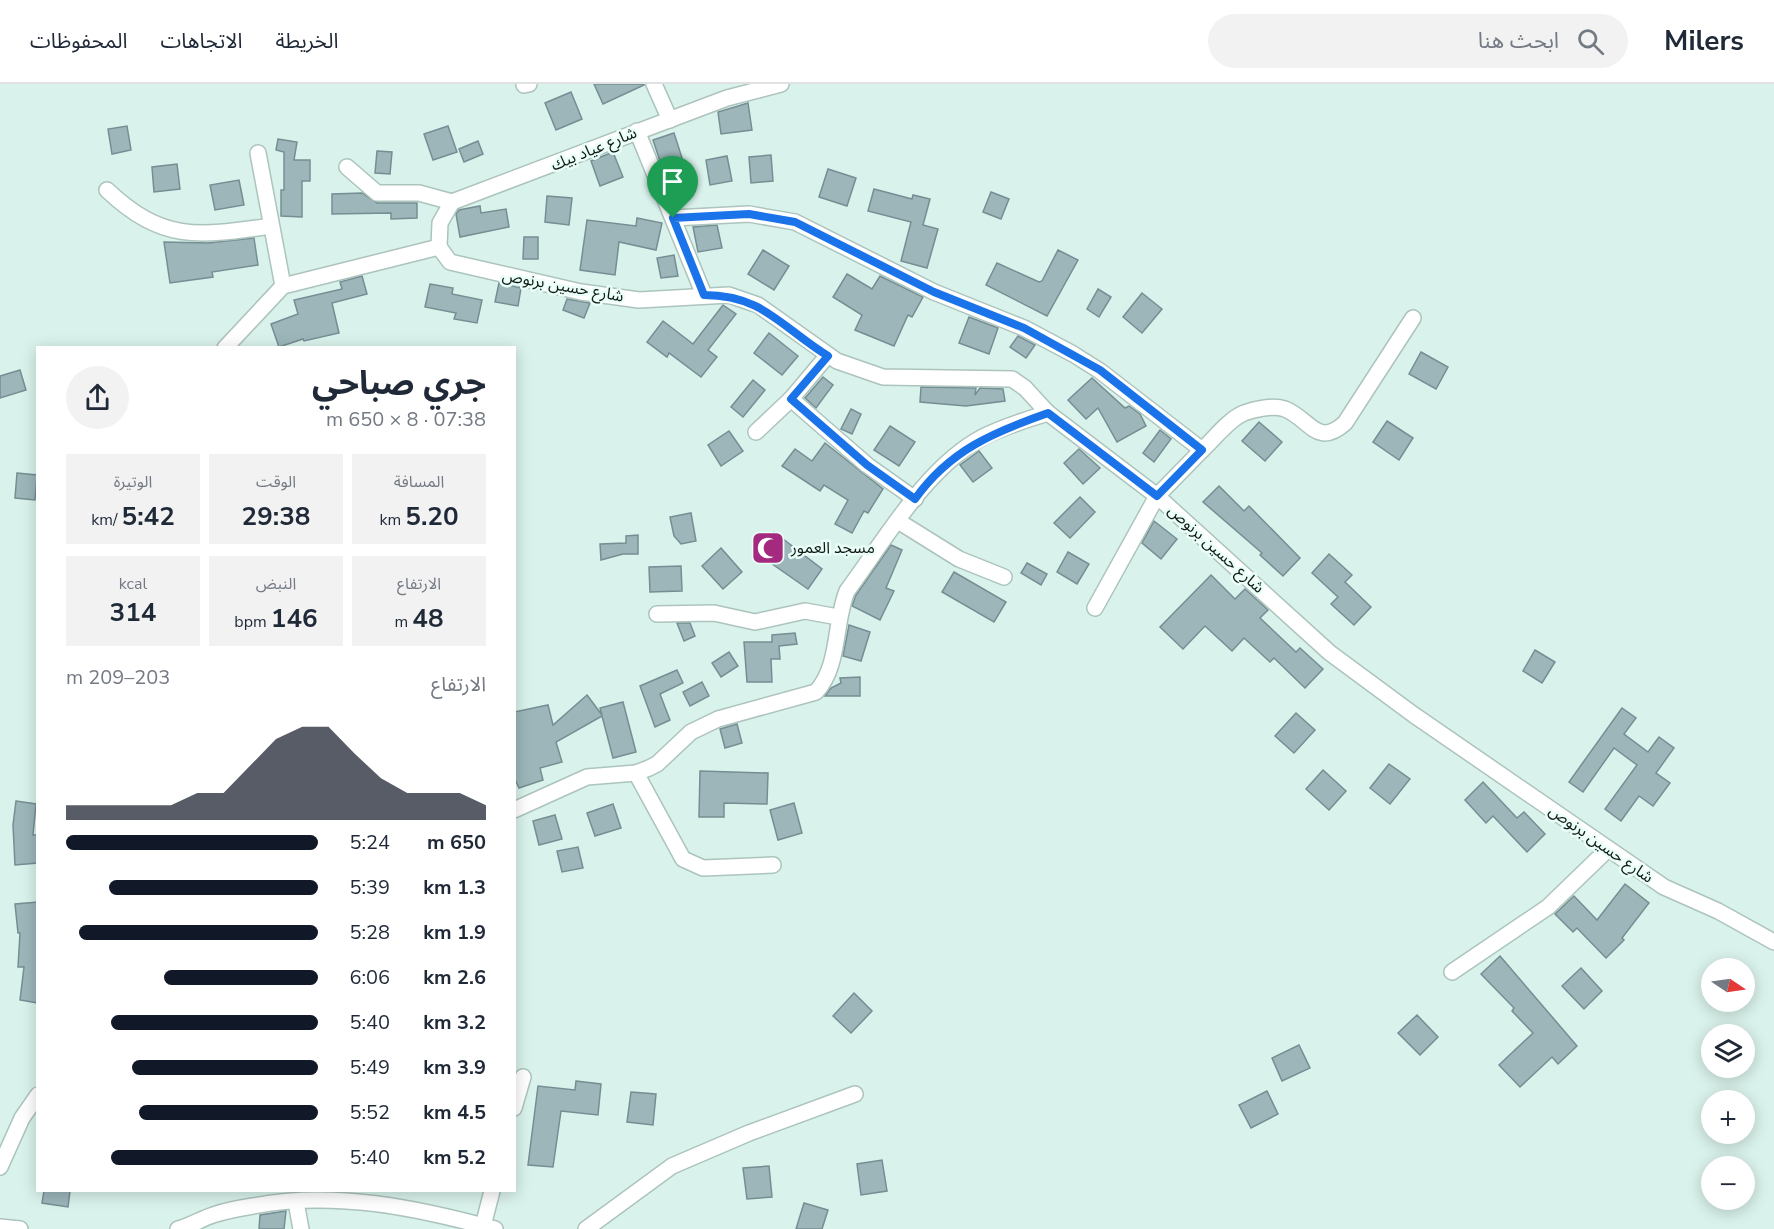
<!DOCTYPE html>
<html lang="ar">
<head>
<meta charset="utf-8">
<style>
  body { margin:0; font-family:"Nunito Sans","Noto Sans Arabic",sans-serif; background:#f2f2f3; color:#1f2937; direction:rtl; height:100vh; display:flex; flex-direction:column; font-size:22px; white-space:nowrap }
  * { box-sizing:border-box; margin:0 }
  p { font-size:20px; color:#747a83 }
  .icon { flex:none; width:33px; height:33px; fill:none; stroke:currentColor; stroke-width:2; stroke-linecap:round; stroke-linejoin:round }
  .map { position:relative; flex:1; overflow:hidden; direction:ltr }
  .panel { position:absolute; left:36px; top:262px; width:480px; height:846px; display:flex; flex-direction:column; background:#fff; border-radius:0px; box-shadow:0 3px 15px #0003; direction:rtl }
  .panel>* { flex:none }
  .needle { width:39px; rotate:103deg }
  .buttons { position:absolute; left:1701px; top:874px; display:grid; gap:12px }
  .buttons a { display:grid; place-items:center; width:54px; height:54px; border-radius:50%; background:#fff; box-shadow:0 3px 15px #0003; font-size:30px }
  .pin { position:absolute; display:grid; place-items:center; width:51px; height:51px; color:#fff; margin:-62px -26px; border-radius:50% 50% 50% 0; rotate:-45deg; box-shadow:0 0 6px #0007 }
  .pin .icon { rotate:45deg }
  .round { display:grid; place-items:center; flex:none; width:63px; height:63px; border-radius:32px; background:#f2f2f3 }
  .head { display:flex; align-items:center; justify-content:space-between; height:102px; padding:0 30px }
  h1 { font-size:33px; font-weight:700; line-height:45px }
  .stats { display:grid; grid-template-columns:repeat(3,1fr); gap:9px; height:102px; padding:6px 30px }
  .stats div { display:grid; align-content:center; border-radius:0px; background:#f2f2f3; text-align:center }
  .stats b { font-size:26px; font-weight:700 }
  .stats small { font-size:16px; font-weight:400 }
  .stats p { font-size:16px }
  .chart { height:168px; padding:12px 30px }
  .chart p { display:flex; justify-content:space-between }
  .chart svg { width:100%; height:108px; margin-top:6px; fill:#111827; opacity:.7 }
  ul { padding:0 30px; list-style:none; font-size:20px }
  li { display:grid; grid-template-columns:96px 72px 1fr; align-items:center; height:45px }
  li i { height:15px; border-radius:8px; background:#111827 }
  header { display:flex; align-items:center; gap:36px; box-sizing:border-box; height:84px; padding:0 30px; background:#fff; border-bottom:2px solid #e0e1e3 }
  header strong { font-size:28px }
  nav { display:flex; gap:33px; margin-inline-start:auto; font-size:21px }
  .search { width:420px; height:54px; background:#f2f2f3; display:flex; align-items:center; gap:15px; box-sizing:border-box; padding:0 21px; border-radius:33px; color:#747a83; font-size:22px }
  .map>svg:first-child { display:block }
</style>
</head>
<body>
<header>
<strong>Milers</strong>
<div class="search"><svg class="icon" aria-label="search" viewBox="0 0 24 24"><circle cx="10" cy="10" r="6"/><path d="M15 15l6 6"/></svg>ابحث هنا</div>
<nav><a>الخريطة</a><a>الاتجاهات</a><a>المحفوظات</a></nav>
</header>
<div class="map">
<svg width="1774" height="1145" viewBox="0 0 1774 1145">
  <rect width="100%" height="100%" fill="#d9f2eb"/>
  <g fill="#9cb6ba" stroke="#768e93" stroke-width="1.5">
    <path d="M594,0H644V1L603,20Z"/>
    <path d="M571,8L582,35L556,46L545,19Z"/>
    <path d="M748,19L752,46L721,50L718,28Z"/>
    <path d="M127,42L131,66L112,70L108,45Z"/>
    <path d="M448,42L457,68L433,76L424,50Z"/>
    <path d="M674,49L682,74L661,80L653,56Z"/>
    <path d="M278,55L297,58L294,76H310V97H302V133L281,132V106H284V68L276,66Z"/>
    <path d="M478,57L483,70L464,78L459,65Z"/>
    <path d="M377,67L392,68L390,90L375,89Z"/>
    <path d="M613,68L623,93L600,102L591,77Z"/>
    <path d="M771,71L773,97L751,99L749,73Z"/>
    <path d="M727,72L732,97L710,101L706,76Z"/>
    <path d="M177,80L180,105L154,108L152,83Z"/>
    <path d="M828,85L856,94L847,122L819,113Z"/>
    <path d="M239,96L244,121L215,126L210,101Z"/>
    <path d="M874,105L912,115L913,111L930,115L923,141L938,145L927,184L901,177L911,138L868,127Z"/>
    <path d="M991,108L1009,115L1001,135L983,128Z"/>
    <path d="M362,109L377,119H417V134L391,135V129L332,130V110Z"/>
    <path d="M547,112L572,114L569,141L545,138Z"/>
    <path d="M480,122L481,129L506,125L509,143L460,153L456,130L459,126Z"/>
    <path d="M637,134L662,139L656,166L619,158L615,191L580,186L587,136L636,142Z"/>
    <path d="M717,141L722,164L698,168L693,143Z"/>
    <path d="M524,153H538V175H523Z"/>
    <path d="M254,154L258,181L212,188L213,193L170,199L164,158L208,159Z"/>
    <path d="M763,166L789,182L774,206L748,190Z"/>
    <path d="M1058,166L1078,176L1047,232L986,201L997,179L1039,198L1042,197Z"/>
    <path d="M674,171L678,192L661,194L657,174Z"/>
    <path d="M847,190L872,205L880,192L923,213L912,233L908,231L894,262L855,246L862,231L833,213Z"/>
    <path d="M362,192L367,210L332,219L339,249L304,257L303,255L279,263L271,240L298,230L294,216L342,205L340,198Z"/>
    <path d="M499,199L521,204L518,222L495,218Z"/>
    <path d="M430,200L453,204L452,210L482,216L477,239L454,235L456,229L425,223Z"/>
    <path d="M1098,205L1111,213L1099,233L1087,225Z"/>
    <path d="M1142,209L1162,225L1142,249L1123,233Z"/>
    <path d="M567,215L590,219L584,234L563,226Z"/>
    <path d="M723,221L736,230L708,266L717,273L701,293L669,269L667,273L647,258L663,237L693,260Z"/>
    <path d="M969,233L998,244L989,270L959,259Z"/>
    <path d="M769,249L798,272L782,291L754,269Z"/>
    <path d="M1018,252L1035,261L1026,274L1010,263Z"/>
    <path d="M1421,268L1448,283L1436,305L1409,290Z"/>
    <path d="M20,286L26,306L0,314V292Z"/>
    <path d="M823,293L833,301L816,324L805,314Z"/>
    <path d="M1092,294L1125,324L1129,322L1140,330L1146,342L1117,358L1098,324L1086,335L1068,316Z"/>
    <path d="M753,296L765,306L743,333L731,323Z"/>
    <path d="M921,303L976,304L975,311L980,304L1003,305L1005,317L966,322L920,318Z"/>
    <path d="M851,325L861,330L852,350L841,345Z"/>
    <path d="M1387,337L1413,354L1399,376L1373,358Z"/>
    <path d="M1259,338L1282,358L1265,377L1242,357Z"/>
    <path d="M890,342L915,358L899,382L874,366Z"/>
    <path d="M1160,346L1171,355L1154,378L1143,369Z"/>
    <path d="M729,347L743,367L721,382L708,361Z"/>
    <path d="M825,359L883,405L868,429L864,427L852,449L835,440L848,416L824,401L820,407L782,382L795,365L812,377Z"/>
    <path d="M1079,365L1100,384L1083,400L1064,379Z"/>
    <path d="M979,367L992,384L973,398L960,381Z"/>
    <path d="M17,389L37,391L35,416L15,414Z"/>
    <path d="M1219,402L1244,427L1249,422L1300,474L1283,492L1260,471L1262,469L1203,418Z"/>
    <path d="M1080,413L1095,428L1070,454L1054,439Z"/>
    <path d="M691,429L696,457L681,460L674,452L670,433Z"/>
    <path d="M1154,437L1177,455L1161,475L1142,459Z"/>
    <path d="M774,448L822,485L808,505L758,470Z"/>
    <path d="M638,451V470H623L601,476L600,460L626,459V452Z"/>
    <path d="M891,461L902,466L886,504L894,507L880,536L852,522L856,511Z"/>
    <path d="M721,464L742,488L723,505L702,482Z"/>
    <path d="M1068,468L1089,480L1077,500L1057,488Z"/>
    <path d="M1329,470L1352,491L1345,498L1371,523L1354,541L1331,520L1338,513L1312,489Z"/>
    <path d="M1027,479L1047,490L1041,501L1021,489Z"/>
    <path d="M681,482L682,507L650,508L649,483Z"/>
    <path d="M954,488L1006,518L994,538L942,508Z"/>
    <path d="M1211,491L1235,515L1245,505L1268,526L1260,534L1296,568L1300,564L1323,585L1305,604L1274,574L1270,578L1244,554L1232,567L1205,542L1183,565L1160,543Z"/>
    <path d="M677,539H690L695,552L684,557Z"/>
    <path d="M849,541L870,548L861,577L843,572Z"/>
    <path d="M795,549L797,560L779,562L780,575H771L772,598H747L744,558H772V551Z"/>
    <path d="M1535,566L1555,578L1542,599L1523,587Z"/>
    <path d="M729,568L738,582L721,593L712,579Z"/>
    <path d="M677,586L683,599L660,610L670,636L655,643L640,602Z"/>
    <path d="M860,593V612H825L831,604L841,599L840,594Z"/>
    <path d="M702,598L709,612L690,622L683,608Z"/>
    <path d="M587,611L602,631L600,624L623,618L636,668L613,674L602,632L556,658L562,678L540,684L543,696L519,704L514,693V628L548,621L553,641Z"/>
    <path d="M1622,624L1636,634L1624,650L1648,668L1659,653L1674,664L1656,689L1670,699L1653,722L1639,712L1621,737L1605,725L1637,681L1614,664L1583,708L1569,698Z"/>
    <path d="M1296,629L1315,646L1294,669L1275,652Z"/>
    <path d="M737,640L742,659L725,664L720,645Z"/>
    <path d="M1389,680L1410,695L1390,720L1370,704Z"/>
    <path d="M1323,686L1346,707L1329,726L1306,705Z"/>
    <path d="M700,687L768,689L767,720L724,719V733H699Z"/>
    <path d="M1483,698L1517,734L1524,728L1545,750L1527,768L1493,732L1486,739L1465,716Z"/>
    <path d="M16,717L36,720L33,751H38V779L15,781L13,741Z"/>
    <path d="M794,719L802,749L778,756L770,726Z"/>
    <path d="M613,720L621,744L595,752L587,729Z"/>
    <path d="M555,731L562,755L539,761L533,737Z"/>
    <path d="M578,763L583,784L562,788L557,767Z"/>
    <path d="M1625,800L1649,819L1622,854L1624,856L1606,874L1577,844L1573,848L1555,830L1574,812L1597,836Z"/>
    <path d="M38,818V919L20,916L24,883H18L20,849H18L15,820Z"/>
    <path d="M1500,872L1577,962L1558,980L1552,973L1520,1003L1499,981L1533,949L1512,927L1514,924L1481,890Z"/>
    <path d="M1581,884L1602,907L1584,925L1562,902Z"/>
    <path d="M854,909L872,927L851,949L833,932Z"/>
    <path d="M1417,931L1438,953L1420,971L1398,949Z"/>
    <path d="M1299,961L1310,984L1282,997L1272,974Z"/>
    <path d="M576,997L601,1000L598,1031L561,1027L553,1083L528,1081L538,1002L575,1006Z"/>
    <path d="M1267,1007L1278,1030L1251,1044L1239,1021Z"/>
    <path d="M631,1008L656,1010L653,1041L627,1038Z"/>
    <path d="M882,1076L887,1107L861,1111L857,1080Z"/>
    <path d="M769,1082L772,1113L747,1115L743,1084Z"/>
    <path d="M44,1107H70L68,1123L42,1119Z"/>
    <path d="M804,1119L828,1126L822,1145H796Z"/>
    <path d="M286,1127L284,1145H259L260,1131Z"/>
  </g>
  <g fill="none" stroke-linecap="round" stroke-linejoin="round">
    <g stroke="#acc4bd" stroke-width="18">
      <g id="street">
        <path d="M654,0L670,36"/>
        <path d="M524,1L529,0"/>
        <path d="M637,47L704,211"/>
        <path d="M258,69L283,202"/>
        <path d="M347,83L377,109H419L452,118"/>
        <path d="M107,106C163,159 200,152 271,142"/>
        <path d="M673,134L749,130L795,138L934,208L1024,244L1073,270L1100,287L1202,366L1157,412L1095,524"/>
        <path d="M439,163L440,139L452,118L727,14L781,0"/>
        <path d="M225,264L283,202L439,163L450,178L581,208L639,216L729,211L758,221L837,277L883,293L1012,295L1025,304L1048,329L1157,412L1330,569L1414,631L1664,803L1718,827L1774,858"/>
        <path d="M791,315L867,381L915,415"/>
        <path d="M756,348L791,315L828,271"/>
        <path d="M1202,366C1214,355 1229,335 1244,329C1256,325 1273,321 1285,325C1310,335 1317,364 1345,339L1413,234"/>
        <path d="M898,437L959,475L1004,493"/>
        <path d="M657,530L714,529L755,538L805,527L838,533"/>
        <path d="M636,689L683,775L703,784L773,781"/>
        <path d="M514,726L587,693L636,689L649,684L657,680L691,648L718,635L816,608C840,582 834,539 847,507C885,456 926,383 983,353C1004,342 1026,336 1048,329"/>
        <path d="M1452,888L1548,823L1607,766"/>
        <path d="M514,1024L523,993"/>
        <path d="M0,1083L22,1034L38,1011"/>
        <path d="M296,1118L301,1145"/>
        <path d="M483,1142L492,1107"/>
        <path d="M0,1143L20,1145"/>
        <path d="M178,1145C190,1142 201,1135 213,1131C225,1127 240,1124 253,1122C333,1106 418,1124 495,1145"/>
        <path d="M586,1145L672,1082L749,1049L855,1010"/>
      </g>
    </g>
    <use href="#street" stroke="#fff" stroke-width="15"/>
  </g>
  <g fill="none" stroke-linecap="round" stroke-linejoin="round">
    <g stroke="#fff" stroke-width="12">
      <path id="route" d="M749,130L795,138L934,208L1024,244L1100,286L1202,366L1157,412L1048,329C994,348 950,366 915,415L867,381L791,315L828,272C781,243 763,211 704,211L673,134Z"/>
    </g>
    <use href="#route" stroke="#1a73e8" stroke-width="8"/>
  </g>
  <defs>
    <g id="mosque-square" transform="scale(1.725)"><rect x="-9" y="-9" width="18" height="18" rx="4" fill="#a42a7f" stroke="#eafef8"/><path d="M3.5-4.9A6 6 0 1 0 3.5 4.9A5 5 0 1 1 3.5-4.9Z" fill="#fff"/></g>
  </defs>
  <g fill-rule="evenodd">
    <use href="#mosque-square" x="768" y="464"/>
  </g>
  <g text-anchor="middle" dominant-baseline="central" stroke-width="5" stroke-linejoin="round" paint-order="stroke">
    <g font-size="16" fill="#101916" stroke="#eafef8">
      <text transform="translate(594 65) rotate(-22)">شارع عياد بيك</text>
      <text transform="translate(563 202) rotate(10)">شارع حسين برنوص</text>
      <text transform="translate(1216 465) rotate(42)">شارع حسين برنوص</text>
      <text transform="translate(1601 760) rotate(35)">شارع حسين برنوص</text>
    </g>
    <g font-size="16" fill="#101916" stroke="#eafef8" text-anchor="start">
      <text x="791" y="464">مسجد العمور</text>
    </g>
  </g>
</svg>
<div class="buttons">
<a><svg class="needle" viewBox="-14 -14 28 28"><path d="M0-13l5 13h-10z" fill="#e53935"/><path d="M0 13l5-13h-10z" fill="#747a83"/></svg></a>
<a><svg class="icon" aria-label="layers" viewBox="0 0 24 24"><path d="M12 4l9 5-9 5-9-5zM3 14l9 5 9-5"/></svg></a>
<a>+</a>
<a>−</a>
</div>
<div class="pin" style="left:673px;top:134px;background:#1e9e55"><svg class="icon" aria-label="arrive" viewBox="0 0 24 24"><path d="M6 21V4h12l-3 4 3 4H6"/></svg></div>
<section class="panel">
<div class="head"><div><h1>جري صباحي</h1><p>07:38 · 8 × 650 m</p></div><a class="round"><svg class="icon" aria-label="share" viewBox="0 0 24 24"><path d="M12 15V3M7 8l5-5 5 5M5 13v7h14v-7"/></svg></a></div>
<div class="stats">
<div><p>المسافة</p><b>5.20<small> km</small></b></div>
<div><p>الوقت</p><b>29:38</b></div>
<div><p>الوتيرة</p><b>5:42<small> /km</small></b></div>
</div>
<div class="stats">
<div><p>الارتفاع</p><b>48<small> m</small></b></div>
<div><p>النبض</p><b>146<small> bpm</small></b></div>
<div><p>kcal</p><b>314</b></div>
</div>
<div class="chart"><p><span>الارتفاع</span>203–209 m</p>
<svg viewBox="0 0 160 44" preserveAspectRatio="none"><path d="M0 44V38L10 38L20 38L30 38L40 38L50 33L60 33L70 22L80 11L90 6L100 6L110 17L120 27L130 33L140 33L150 33L160 38V44z"/></svg>
</div>
<ul>
<li><b>650 m</b>5:24<i style="width:100%"></i></li>
<li><b>1.3 km</b>5:39<i style="width:83%"></i></li>
<li><b>1.9 km</b>5:28<i style="width:95%"></i></li>
<li><b>2.6 km</b>6:06<i style="width:61%"></i></li>
<li><b>3.2 km</b>5:40<i style="width:82%"></i></li>
<li><b>3.9 km</b>5:49<i style="width:74%"></i></li>
<li><b>4.5 km</b>5:52<i style="width:71%"></i></li>
<li><b>5.2 km</b>5:40<i style="width:82%"></i></li>
</ul>
</section>
</div>
</body>
</html>
